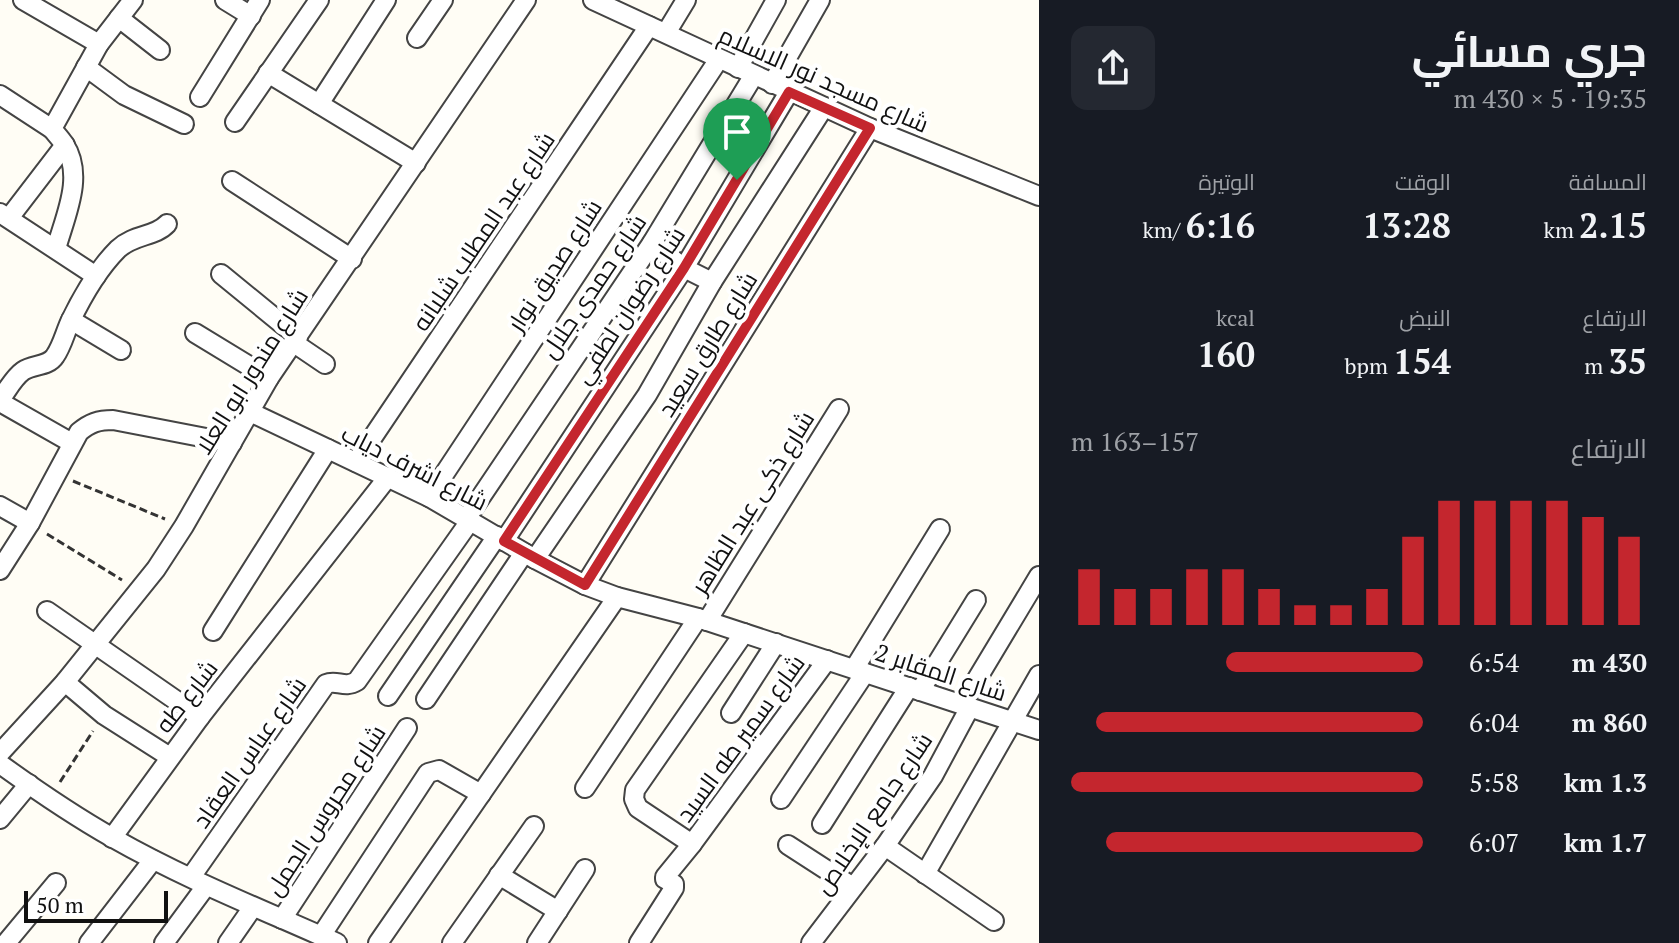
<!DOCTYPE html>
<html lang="ar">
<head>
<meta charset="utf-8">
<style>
  body { margin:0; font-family:"PT Serif",Cairo,serif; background:#242831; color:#f1f3f6; direction:rtl; height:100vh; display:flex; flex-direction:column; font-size:30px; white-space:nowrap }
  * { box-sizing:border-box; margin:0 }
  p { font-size:26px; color:#9ea1a6 }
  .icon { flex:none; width:44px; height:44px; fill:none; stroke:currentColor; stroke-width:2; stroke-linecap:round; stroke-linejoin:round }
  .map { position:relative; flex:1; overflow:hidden; direction:ltr }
  .side { display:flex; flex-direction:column; background:#171b24; width:640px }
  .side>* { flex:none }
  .scale { position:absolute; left:24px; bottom:20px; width:144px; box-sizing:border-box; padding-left:8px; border:4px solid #111; border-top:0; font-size:22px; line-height:28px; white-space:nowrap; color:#111; -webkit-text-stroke:6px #fff; paint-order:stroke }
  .pin { position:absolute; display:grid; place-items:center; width:68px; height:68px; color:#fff; margin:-82px -34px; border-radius:50% 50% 50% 0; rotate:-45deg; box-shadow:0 0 8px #0007 }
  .pin .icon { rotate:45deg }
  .round { display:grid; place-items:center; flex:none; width:84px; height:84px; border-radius:16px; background:#242831 }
  .head { display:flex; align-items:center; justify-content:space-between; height:136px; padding:0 32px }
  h1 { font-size:44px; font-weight:700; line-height:60px }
  .metrics { display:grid; grid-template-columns:repeat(3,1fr); gap:12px; height:136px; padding:8px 32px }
  .metrics div { display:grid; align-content:center }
  .metrics b { font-size:34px; font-weight:700 }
  .metrics small { font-size:22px; font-weight:400 }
  .metrics p { font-size:22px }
  .chart { height:224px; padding:16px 32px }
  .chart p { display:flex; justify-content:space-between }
  .chart svg { width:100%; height:144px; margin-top:8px; stroke:#c4262e; stroke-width:6 }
  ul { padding:0 32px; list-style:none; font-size:26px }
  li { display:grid; grid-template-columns:128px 96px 1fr; align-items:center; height:60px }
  li i { height:20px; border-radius:10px; background:#c4262e }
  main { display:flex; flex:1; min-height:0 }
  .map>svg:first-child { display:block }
</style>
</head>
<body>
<main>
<section class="side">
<div class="head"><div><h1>جري مسائي</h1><p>19:35 · 5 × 430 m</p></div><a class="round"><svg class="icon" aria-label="share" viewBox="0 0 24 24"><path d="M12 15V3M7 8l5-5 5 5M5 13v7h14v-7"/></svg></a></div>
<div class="metrics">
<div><p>المسافة</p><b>2.15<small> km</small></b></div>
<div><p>الوقت</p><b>13:28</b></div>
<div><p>الوتيرة</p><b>6:16<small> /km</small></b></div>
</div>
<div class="metrics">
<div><p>الارتفاع</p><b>35<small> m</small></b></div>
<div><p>النبض</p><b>154<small> bpm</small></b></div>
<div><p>kcal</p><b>160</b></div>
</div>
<div class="chart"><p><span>الارتفاع</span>157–163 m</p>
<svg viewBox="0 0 160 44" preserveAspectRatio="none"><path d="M5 44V27M15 44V33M25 44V33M35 44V27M45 44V27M55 44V33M65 44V38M75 44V38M85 44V33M95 44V17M105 44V6M115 44V6M125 44V6M135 44V6M145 44V11M155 44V17"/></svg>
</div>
<ul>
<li><b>430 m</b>6:54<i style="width:56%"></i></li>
<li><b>860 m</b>6:04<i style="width:93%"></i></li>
<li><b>1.3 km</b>5:58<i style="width:100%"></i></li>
<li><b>1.7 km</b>6:07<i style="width:90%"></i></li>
</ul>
</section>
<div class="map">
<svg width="1039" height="943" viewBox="0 0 1039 943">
  <rect width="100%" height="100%" fill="#fffdf5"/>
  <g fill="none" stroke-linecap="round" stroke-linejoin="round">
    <g stroke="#444" stroke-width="22">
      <g id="street">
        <path d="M23,0L99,44"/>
        <path d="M225,0L251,16"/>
        <path d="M593,0L870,128L1039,196"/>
        <path d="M119,18L160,50"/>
        <path d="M666,33L686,0"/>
        <path d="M417,38L443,0"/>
        <path d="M86,67L124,95L184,124"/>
        <path d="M738,68L776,0"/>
        <path d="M268,73L416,163"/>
        <path d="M772,84L820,0"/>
        <path d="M0,95L52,129"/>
        <path d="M200,97L260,0"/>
        <path d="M319,104L386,0"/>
        <path d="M235,122L319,0"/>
        <path d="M232,181L352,259"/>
        <path d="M0,213L96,276"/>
        <path d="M9,218L65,145"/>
        <path d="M652,243L684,268L712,282"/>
        <path d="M56,249C65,216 85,176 64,144C61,139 56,134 52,129L99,44L133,0"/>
        <path d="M221,274L298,337"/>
        <path d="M71,320L121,350"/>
        <path d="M195,333L269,378"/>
        <path d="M294,343L325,364"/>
        <path d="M0,400C7,391 13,378 23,371C33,364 48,367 55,356C62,346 65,333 70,322C82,297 98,269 118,249C134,234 155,237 167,224"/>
        <path d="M0,402L72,443"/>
        <path d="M250,412L429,497L535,559L585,585L617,597L698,618L1039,730"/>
        <path d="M356,462L649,26"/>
        <path d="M429,497L719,59"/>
        <path d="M0,506L30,523"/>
        <path d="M466,519L652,243L754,75"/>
        <path d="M504,541L684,268L789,92"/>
        <path d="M535,559L647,395L712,282L824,107"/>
        <path d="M0,570L30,523L79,432C90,423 98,420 113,420L232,443"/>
        <path d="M585,585L870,128"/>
        <path d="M47,611L200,717"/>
        <path d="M707,621L839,409"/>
        <path d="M213,631L328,449"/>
        <path d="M854,669L940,529"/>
        <path d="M65,682L104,715L170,757"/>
        <path d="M920,691L976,600"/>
        <path d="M388,696L497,536"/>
        <path d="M426,699L524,553"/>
        <path d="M962,704L1039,576"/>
        <path d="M731,713L776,643"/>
        <path d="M0,753L65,682L156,569L184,526L269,378L526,0"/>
        <path d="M0,764C36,790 74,816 113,838C185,879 261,909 337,943"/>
        <path d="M585,788L698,618"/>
        <path d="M781,799L865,673"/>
        <path d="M0,819L29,784"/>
        <path d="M822,824L909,687"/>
        <path d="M112,838L200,717L388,477"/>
        <path d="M692,844L638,808L634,799L635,790L744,633"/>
        <path d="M788,845L853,887"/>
        <path d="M885,846L994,921"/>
        <path d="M925,874L1039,675"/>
        <path d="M499,875L558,911"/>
        <path d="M191,877L326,684C337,679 344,689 357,681L470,521"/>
        <path d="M282,919L407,728"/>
        <path d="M321,936L428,773L439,770L481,794"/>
        <path d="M6,943L56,883"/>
        <path d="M89,943L153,860"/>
        <path d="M164,943L206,886"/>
        <path d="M228,943L253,907"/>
        <path d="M378,943L617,597"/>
        <path d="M452,943L534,826"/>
        <path d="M537,943L585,869"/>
        <path d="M639,943L674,888V884L665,879V877L692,844L827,660"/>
        <path d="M811,943L885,846L933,776L970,707"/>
      </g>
    </g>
    <g stroke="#333" stroke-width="3" stroke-dasharray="8 4" stroke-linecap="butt">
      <path d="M73,481L165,519"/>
      <path d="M47,534L122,580"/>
      <path d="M60,782L93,731"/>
    </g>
    <use href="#street" stroke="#fff" stroke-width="18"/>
  </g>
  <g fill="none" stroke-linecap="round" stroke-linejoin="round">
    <g stroke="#fff" stroke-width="16">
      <path id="route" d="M789,92L870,128L585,585L504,541L684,268Z"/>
    </g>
    <use href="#route" stroke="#c4262e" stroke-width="10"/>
  </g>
  <g text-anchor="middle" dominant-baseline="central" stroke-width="8" stroke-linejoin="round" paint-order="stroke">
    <g font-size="24" fill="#111" stroke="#fff">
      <text transform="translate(824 79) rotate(24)">شارع مسجد نور الاسلام</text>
      <text transform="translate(483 231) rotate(-56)">شارع عبد المطلب شلبانه</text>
      <text transform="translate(554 265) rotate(-57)">شارع صديق نوار</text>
      <text transform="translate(593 286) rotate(-56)">شارع حمدى جلال</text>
      <text transform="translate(629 305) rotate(-57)">شارع رضوان لطفي</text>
      <text transform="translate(707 344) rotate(-58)">شارع طارق سعيد</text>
      <text transform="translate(251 371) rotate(-58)">شارع مندور ابو العلا</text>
      <text transform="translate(415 467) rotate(27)">شارع اشرف دياب</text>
      <text transform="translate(752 502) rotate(-58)">شارع ذكى عبد الظاهر</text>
      <text transform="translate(941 672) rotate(18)">شارع المقابر 2</text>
      <text transform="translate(186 696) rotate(-52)">شارع طه</text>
      <text transform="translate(740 738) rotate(-54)">شارع سمير طه السيد</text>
      <text transform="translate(249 752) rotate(-55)">شارع عباس العقاد</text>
      <text transform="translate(325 810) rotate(-57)">شارع محروس الجمل</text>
      <text transform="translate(873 813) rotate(-56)">شارع جامع الإخلاص</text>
    </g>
  </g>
</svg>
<div class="scale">50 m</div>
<div class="pin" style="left:737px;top:180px;background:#1e9e55"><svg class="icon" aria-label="arrive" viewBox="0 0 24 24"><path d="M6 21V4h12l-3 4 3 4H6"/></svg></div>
</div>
</main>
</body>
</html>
